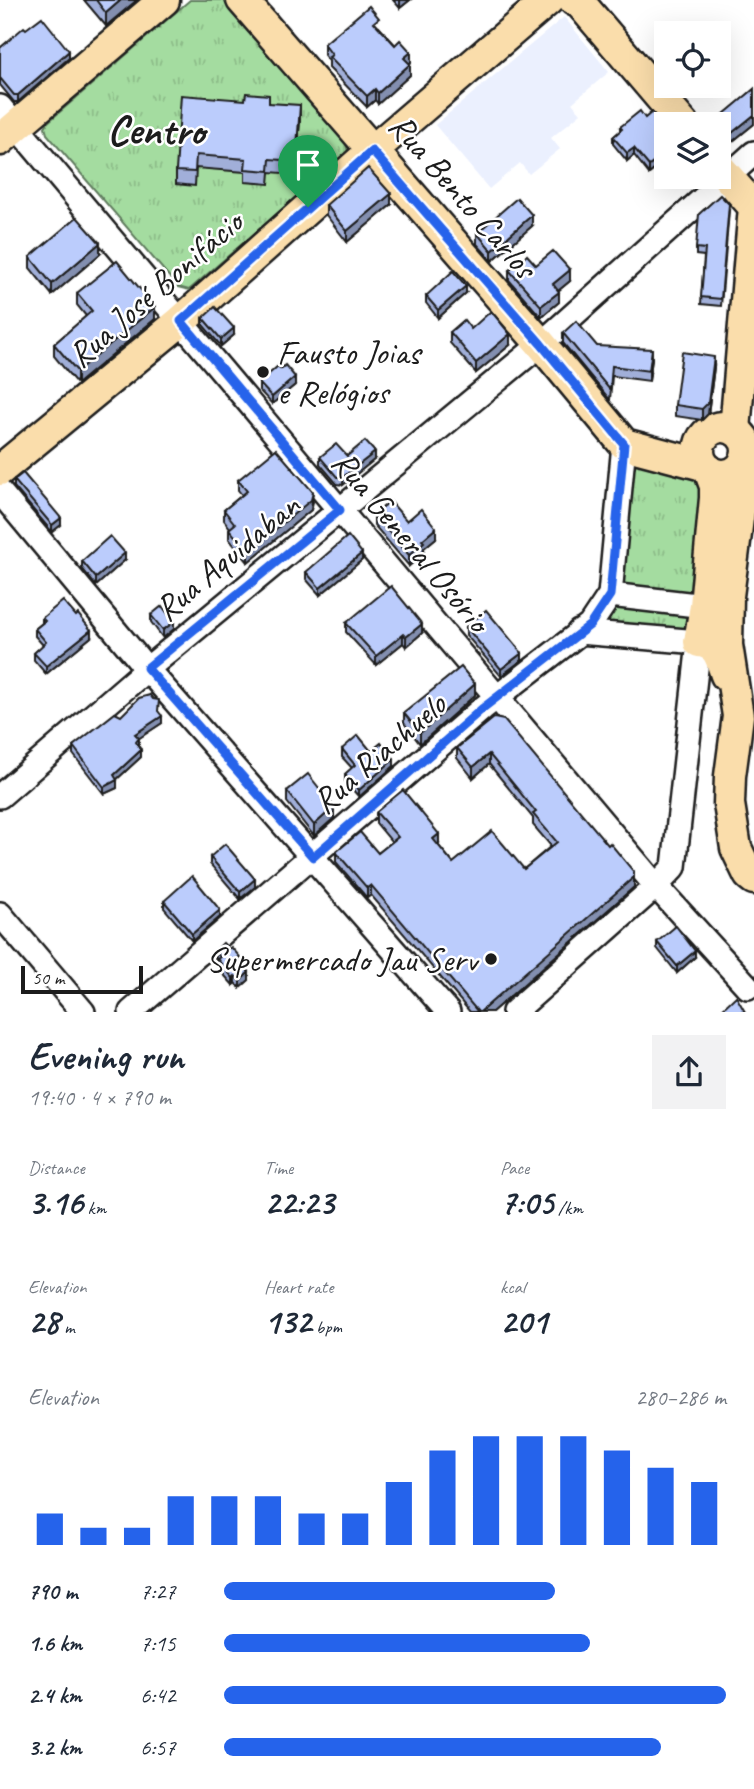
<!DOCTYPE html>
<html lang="en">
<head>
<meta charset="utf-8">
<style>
  body { margin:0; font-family:Caveat,sans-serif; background:#f2f2f3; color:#1f2937; height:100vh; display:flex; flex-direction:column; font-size:26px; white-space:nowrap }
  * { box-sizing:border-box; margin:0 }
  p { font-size:23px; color:#747a83 }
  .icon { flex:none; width:38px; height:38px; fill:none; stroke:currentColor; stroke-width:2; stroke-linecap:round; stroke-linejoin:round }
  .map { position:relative; height:1012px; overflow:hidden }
  .details { display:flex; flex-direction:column; background:#fff; flex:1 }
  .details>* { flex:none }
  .fabs { position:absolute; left:654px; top:21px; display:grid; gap:14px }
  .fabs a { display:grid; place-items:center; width:77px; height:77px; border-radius:0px; background:#fff; box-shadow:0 7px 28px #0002; font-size:35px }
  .scale { position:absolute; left:21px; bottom:18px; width:122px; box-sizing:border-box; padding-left:7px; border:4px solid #1c1c1c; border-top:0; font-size:19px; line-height:24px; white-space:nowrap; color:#1c1c1c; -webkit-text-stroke:5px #fff; paint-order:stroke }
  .pin { position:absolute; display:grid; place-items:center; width:60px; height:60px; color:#fff; margin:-72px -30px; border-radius:50% 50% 50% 0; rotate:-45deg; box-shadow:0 0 7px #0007 }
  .pin .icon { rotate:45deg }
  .round { display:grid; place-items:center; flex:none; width:74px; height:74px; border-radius:0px; background:#f2f2f3 }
  .head { display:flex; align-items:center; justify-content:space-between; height:119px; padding:0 28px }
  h1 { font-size:38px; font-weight:800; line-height:52px }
  .stats { display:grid; grid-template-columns:repeat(3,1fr); gap:10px; height:119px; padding:7px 28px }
  .stats div { display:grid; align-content:center }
  .stats b { font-size:35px; font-weight:800 }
  .stats small { font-size:19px; font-weight:400 }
  .stats p { font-size:19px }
  .chart { height:196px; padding:14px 28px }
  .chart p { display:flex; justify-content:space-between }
  .chart svg { width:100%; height:126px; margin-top:7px; stroke:#2563eb; stroke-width:6 }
  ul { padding:0 28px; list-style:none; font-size:23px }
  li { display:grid; grid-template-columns:112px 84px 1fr; align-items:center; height:52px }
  li i { height:18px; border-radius:9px; background:#2563eb }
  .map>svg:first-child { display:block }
</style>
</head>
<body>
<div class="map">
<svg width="754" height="1012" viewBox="0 0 754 1012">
  <defs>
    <pattern id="park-tufts" width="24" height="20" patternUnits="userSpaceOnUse" patternTransform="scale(1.75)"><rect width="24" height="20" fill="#a4dca0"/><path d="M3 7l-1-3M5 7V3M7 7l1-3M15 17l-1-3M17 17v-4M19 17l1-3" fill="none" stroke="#8dbc89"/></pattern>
  </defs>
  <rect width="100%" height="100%" fill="#fff"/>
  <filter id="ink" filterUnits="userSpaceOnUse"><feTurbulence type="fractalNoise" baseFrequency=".0143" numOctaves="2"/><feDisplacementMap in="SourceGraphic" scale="14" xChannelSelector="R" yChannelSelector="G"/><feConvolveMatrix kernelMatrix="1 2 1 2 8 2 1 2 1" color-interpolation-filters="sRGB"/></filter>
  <g filter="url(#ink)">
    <path fill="#ebf0fe" d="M564,17L609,72L572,103L581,113L551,138L560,149L529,174L520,163L489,189L435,125Z"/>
    <g fill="url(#park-tufts)" stroke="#607c5e" stroke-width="2">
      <path d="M190,0H223L346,144L348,152L189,290L178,287L47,134L45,127L48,122Z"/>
      <path d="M633,458L696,477L701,481L699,595L619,586Z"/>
      <path d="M613,605L690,614V636L600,624Z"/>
    </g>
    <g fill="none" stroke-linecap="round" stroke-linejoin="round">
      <g stroke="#1c1c1c" stroke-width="28">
        <g id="minor">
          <path d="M0,107L656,886L748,987"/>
          <path d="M0,492L147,669L448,1012"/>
          <path d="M610,595L705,606"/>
          <path d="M0,796L147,669L541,344L754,153"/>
          <path d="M0,914L83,1012"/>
          <path d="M131,1012L483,708L590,625L610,595L624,444"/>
          <path d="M514,1012L656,886L674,867L699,642L579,632"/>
        </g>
      </g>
      <g stroke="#1c1c1c" stroke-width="35">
        <g id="major">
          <path d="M242,0L541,344L624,444L703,465"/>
          <path d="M574,0L580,3L683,124"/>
          <path d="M0,140L164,0"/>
          <path d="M719,167L754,207L735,430"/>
          <circle cx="723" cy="451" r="24"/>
          <path d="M743,465L741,495L728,596L727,645L738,716L730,776L729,804L736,848L749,875L754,879"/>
          <path d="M0,470L181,321L372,151L548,0"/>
          <path d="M709,470L715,486V498L705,606L699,642C719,644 720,659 726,675"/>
        </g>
      </g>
      <use href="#minor" stroke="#fff" stroke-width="23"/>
      <use href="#major" stroke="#faddab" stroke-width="30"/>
    </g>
    <g fill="#a1afd9" stroke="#1c1c1c" stroke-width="2">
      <path d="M84,0H137L106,26Z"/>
      <path d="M393,0H410L400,8Z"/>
      <path d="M379,27L411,62L410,64V75L378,104L375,100L367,107L329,68V61L324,55V44Z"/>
      <path d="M26,29L69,58L18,102H14L0,85V48Z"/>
      <path d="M754,89V124L722,150H719V124Z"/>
      <path d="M269,103L300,119L296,174L270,172L269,184L245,182V172L196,168L195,186L176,184V171Z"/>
      <path d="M645,118L667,131V159L649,174L634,155L627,161L613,144V137L620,131V127Z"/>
      <path d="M326,205H391L347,242L326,215Z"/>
      <path d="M729,211L721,306L701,304L704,256L696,255V248Z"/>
      <path d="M532,226L492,261L477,244V233Z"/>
      <path d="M100,254L52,295L30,268V257Z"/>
      <path d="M536,265L570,281L558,291L559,302L541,317L509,280V270Z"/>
      <path d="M77,293L155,319L77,384L54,356V344L86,316L77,305Z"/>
      <path d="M466,293L438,318L426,303V296Z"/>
      <path d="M203,318L234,335L221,346L203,325Z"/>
      <path d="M471,329L510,345L476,373L450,343V332Z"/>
      <path d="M563,333L597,346L652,359L649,381L612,376L610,400L563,343Z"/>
      <path d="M714,367L708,414L702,420L675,416V405Z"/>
      <path d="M259,383L295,385L272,404L259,390Z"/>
      <path d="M347,456L375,459L343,485L337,484L320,464V457Z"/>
      <path d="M14,480L61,525L52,532L14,487Z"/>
      <path d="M238,480L313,502L311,510L248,562L229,539V529L230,528L224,520V510L242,495L238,490Z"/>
      <path d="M374,515L407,521L436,538L424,548V553L409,566L374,525Z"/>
      <path d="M125,560L96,586L82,568V561Z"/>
      <path d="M362,560L320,595L306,579V572Z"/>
      <path d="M151,615L174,629L163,638L151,622Z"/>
      <path d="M42,618L91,637L46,674L34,660V653L43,645L35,636V629L42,623Z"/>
      <path d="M346,623L422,633L406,647L403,643L376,665L346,632Z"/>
      <path d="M466,627L522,660L501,676L466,635Z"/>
      <path d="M475,695L420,744L404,723V713Z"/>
      <path d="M158,711L162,723L139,738V746L141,757L116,780L117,788L104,794L73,754V746L121,716Z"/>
      <path d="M494,718L634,882V887L492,1012H470L371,895L367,898L336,862V852L378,853L392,842L376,823V812L439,844L438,845L453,863L524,869L551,846L533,825V818L489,764L473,778L457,758V748Z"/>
      <path d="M342,749L394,766L359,797L345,781V774L352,768L342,757Z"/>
      <path d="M287,791L334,818L314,836L287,802Z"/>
      <path d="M210,857L255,887L240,899L210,864Z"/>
      <path d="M164,901L220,917L192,941L164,908Z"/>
      <path d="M657,942L695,957L677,973L657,948Z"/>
      <path d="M215,951L240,962L249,980L240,988L235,983L233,985L217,967Z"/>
    </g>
    <g fill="#838fb0" stroke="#1c1c1c" stroke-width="2">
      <path d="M121,0H137L106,26V13Z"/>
      <path d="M401,0H410L400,8V1Z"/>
      <path d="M69,51V58L18,102V95Z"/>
      <path d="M411,52V62L404,68V58Z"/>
      <path d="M410,64V75L378,104V93Z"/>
      <path d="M375,89V100L367,107V96Z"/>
      <path d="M300,105V119L296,174V161Z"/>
      <path d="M754,115V124L722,150V141Z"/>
      <path d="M634,148V155L627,161V153Z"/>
      <path d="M667,152V159L649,174V166Z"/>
      <path d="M391,194V205L347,242V231Z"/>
      <path d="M532,215V226L492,261V251Z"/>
      <path d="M100,243V254L52,295V284Z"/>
      <path d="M570,270V281L553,295V284Z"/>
      <path d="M466,286V293L438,318V310Z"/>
      <path d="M559,292V302L541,317V306Z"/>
      <path d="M155,307V319L77,384V371Z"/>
      <path d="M234,328V335L221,346V339Z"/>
      <path d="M510,334V345L476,373V363Z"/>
      <path d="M652,349V359L649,381V371Z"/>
      <path d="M714,357V367L708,414L702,420V409Z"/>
      <path d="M295,377V385L272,404V397Z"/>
      <path d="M375,452V459L343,485V477Z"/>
      <path d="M313,492L311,510L248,562V552Z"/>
      <path d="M61,518V525L52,532V525Z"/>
      <path d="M436,528V538L424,548V553L409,566V555L422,540Z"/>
      <path d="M125,553V560L96,586V578Z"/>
      <path d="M362,553V560L320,595V588Z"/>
      <path d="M174,622V629L163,638V630Z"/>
      <path d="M422,624V633L406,647V637Z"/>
      <path d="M91,630V637L46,674V666Z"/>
      <path d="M403,634V643L376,665V656Z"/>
      <path d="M522,653V660L501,676V669Z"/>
      <path d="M475,684V695L420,744V733Z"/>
      <path d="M162,716V723L135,741V734Z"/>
      <path d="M141,750V757L115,781L117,780V788L104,794V787L114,775Z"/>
      <path d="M489,754V764L473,778V767Z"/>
      <path d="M394,759V766L359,797V790Z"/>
      <path d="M334,807V818L314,836V825Z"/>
      <path d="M439,834V844L433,850V839Z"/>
      <path d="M634,872V887L492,1012H480Z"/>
      <path d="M255,879V887L240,899V892Z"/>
      <path d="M371,885V895L367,898V888Z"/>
      <path d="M220,910V917L192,941V934Z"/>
      <path d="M695,951V957L677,973V966Z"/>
      <path d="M249,972V980L240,988V981Z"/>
      <path d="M235,976V983L233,985V978Z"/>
    </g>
    <g fill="#bbccfc" stroke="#1c1c1c" stroke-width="2">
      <path d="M96,0H121L106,13Z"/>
      <path d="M369,6L379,18L374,22L395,45L400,40L411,52L404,58L410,64L378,93L375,89L367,96L329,57L332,55L324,44Z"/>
      <path d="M42,17L69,51L18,95H14L0,78V48L24,27L26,29Z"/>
      <path d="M754,89V115L722,141H720L719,124H712Z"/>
      <path d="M246,93L269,95V103L300,105L296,161L270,159L269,171L245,169L246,159L196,155L195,172L176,171L181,95L245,100Z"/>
      <path d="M640,111L645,118L652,112L667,131V152L649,166L634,148L627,153L613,137L622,129L620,127Z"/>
      <path d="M368,168L391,194L347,231L326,205Z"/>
      <path d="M720,195L729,204L721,299L701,297L705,249L696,248L699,214Z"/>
      <path d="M517,198L532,215L492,251L477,233Z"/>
      <path d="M77,217L100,243L52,284L30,257Z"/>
      <path d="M553,251L570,270L553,284L559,292L541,306L509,270L527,255L536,265Z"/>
      <path d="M117,261L155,307L77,371L54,344L92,311L77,293Z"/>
      <path d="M453,271L466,286L438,310L426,296Z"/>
      <path d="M215,307L234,328L221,339L203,318Z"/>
      <path d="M491,311L510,334L476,363L450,332L464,320L471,329Z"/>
      <path d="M576,321L597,346L652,349L649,371L612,366L610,390L563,333Z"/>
      <path d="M682,352L714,357L708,403L702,409L675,405Z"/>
      <path d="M285,365L295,377L272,397L259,383L278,366L281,369Z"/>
      <path d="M365,441L375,452L343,477H337L320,457L336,444L347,456Z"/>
      <path d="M276,449L313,492L311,500L248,552L229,529L235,524L224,510L247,491L238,480Z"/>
      <path d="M23,473L61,518L52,525L14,480Z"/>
      <path d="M390,501L407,521L421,509L436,528L422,540L424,542L409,555L374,515Z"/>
      <path d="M110,536L125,553L96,578L82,561Z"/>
      <path d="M348,536L362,553L320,588L306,572Z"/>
      <path d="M391,586L422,624L406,637L403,634L376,656L346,623Z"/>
      <path d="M63,601L76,616L78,614L91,630L46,666L34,653L46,642L35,629L45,621L42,618Z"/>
      <path d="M162,606L174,622L163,630L151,615Z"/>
      <path d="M486,610L522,653L501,669L466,627Z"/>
      <path d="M461,667L475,684L420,733L404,713Z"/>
      <path d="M150,695L153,699L159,700L158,711L162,716L135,734L139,738L136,742L141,750L114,775L117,780L104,787L73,746L115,713L121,716L139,698Z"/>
      <path d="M494,718L504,720L608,845L610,843L634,872V877L480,1012H478L371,885L367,888L336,852L360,832L378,853L398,837L376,812L403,790L439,834L433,839L453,863L492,831L524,869L557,842L533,814L536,812L489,754L473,767L457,748Z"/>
      <path d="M358,735L371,751L381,743L394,759L359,790L345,774L355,765L342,749Z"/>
      <path d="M308,774L334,807L314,825L287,791Z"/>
      <path d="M225,844L255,879L240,892L210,857Z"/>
      <path d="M192,876L220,910L192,934L164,901Z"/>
      <path d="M676,926L695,951L677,966L657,942Z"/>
      <path d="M223,943L229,949L231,947L240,957L237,959L249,972L240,981L235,976L233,978L217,959L220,957L215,951Z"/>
      <path d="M736,996L745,1012H719Z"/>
    </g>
  </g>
  <g fill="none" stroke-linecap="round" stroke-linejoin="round" filter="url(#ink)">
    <g stroke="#fff" stroke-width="14">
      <path id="route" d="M372,151L541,344L624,444L610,595L590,625L483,708L313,857L147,668L340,510L181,321Z"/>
    </g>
    <use href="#route" stroke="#2563eb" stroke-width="9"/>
  </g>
  <g fill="#1c1c1c" stroke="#fff" stroke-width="2.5">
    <circle cx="263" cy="372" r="7"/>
    <circle cx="491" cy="959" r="7"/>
  </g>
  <g text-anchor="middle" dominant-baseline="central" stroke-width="5" stroke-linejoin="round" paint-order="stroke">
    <g font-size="35" fill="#1c1c1c" stroke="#fff">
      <text transform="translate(463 196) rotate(49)">Rua Bento Carlos</text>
      <text transform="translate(155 289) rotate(-41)">Rua José Bonifácio</text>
      <text transform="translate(411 541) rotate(50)">Rua General Osório</text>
      <text transform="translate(227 557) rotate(-40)">Rua Aquidaban</text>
      <text transform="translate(379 753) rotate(-41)">Rua Riachuelo</text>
    </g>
    <g font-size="35" fill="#1c1c1c" stroke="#fff" text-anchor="start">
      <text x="277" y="352">Fausto Joias<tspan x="277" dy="40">e Relógios</tspan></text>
      <text x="477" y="959" text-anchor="end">Supermercado Jau Serv</text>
    </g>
    <g font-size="42" font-weight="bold" fill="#1c1c1c" stroke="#fff">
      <text x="156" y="130">Centro</text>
    </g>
  </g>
</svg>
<div class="fabs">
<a><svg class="icon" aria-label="locate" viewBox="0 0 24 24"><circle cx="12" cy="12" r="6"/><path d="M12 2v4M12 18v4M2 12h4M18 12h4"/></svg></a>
<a><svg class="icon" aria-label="layers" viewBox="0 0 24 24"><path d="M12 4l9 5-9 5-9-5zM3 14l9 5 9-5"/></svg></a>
</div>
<div class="scale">50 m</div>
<div class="pin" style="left:308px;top:207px;background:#1e9e55"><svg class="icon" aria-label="arrive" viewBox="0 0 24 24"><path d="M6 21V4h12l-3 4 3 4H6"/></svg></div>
</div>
<section class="details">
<div class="head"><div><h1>Evening run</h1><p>19:40 · 4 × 790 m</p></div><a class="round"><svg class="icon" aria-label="share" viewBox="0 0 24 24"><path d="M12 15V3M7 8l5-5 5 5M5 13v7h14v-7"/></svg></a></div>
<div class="stats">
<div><p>Distance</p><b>3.16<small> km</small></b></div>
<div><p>Time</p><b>22:23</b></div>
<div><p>Pace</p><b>7:05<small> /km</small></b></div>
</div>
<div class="stats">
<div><p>Elevation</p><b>28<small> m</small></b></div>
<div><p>Heart rate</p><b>132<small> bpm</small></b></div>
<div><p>kcal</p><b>201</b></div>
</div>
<div class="chart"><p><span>Elevation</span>280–286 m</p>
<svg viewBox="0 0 160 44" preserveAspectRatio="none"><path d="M5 44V33M15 44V38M25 44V38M35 44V27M45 44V27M55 44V27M65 44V33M75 44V33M85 44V22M95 44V11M105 44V6M115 44V6M125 44V6M135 44V11M145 44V17M155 44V22"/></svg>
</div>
<ul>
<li><b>790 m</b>7:27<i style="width:66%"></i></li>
<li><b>1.6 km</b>7:15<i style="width:73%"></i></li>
<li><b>2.4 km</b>6:42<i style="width:100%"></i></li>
<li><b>3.2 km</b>6:57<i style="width:87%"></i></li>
</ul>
</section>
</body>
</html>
